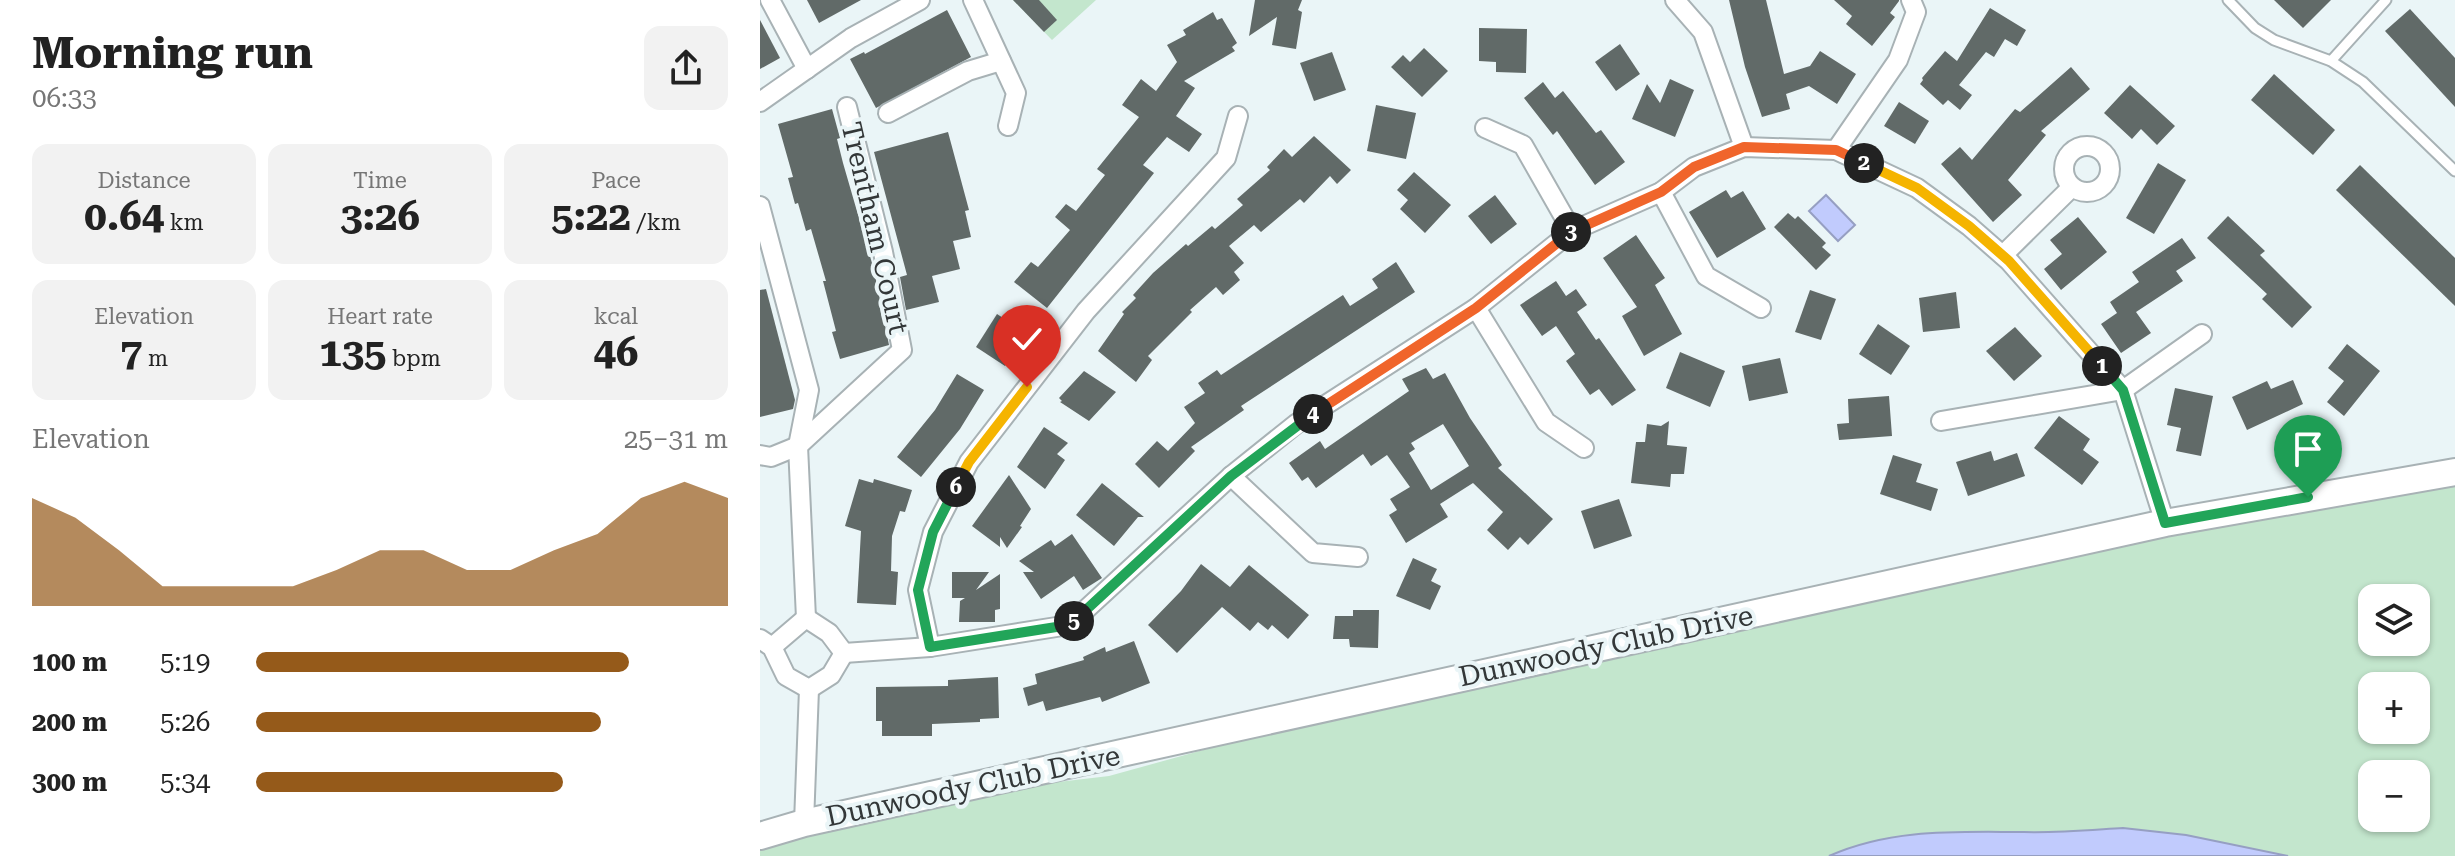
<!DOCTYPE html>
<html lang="en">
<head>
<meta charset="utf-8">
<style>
  body { margin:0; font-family:"Roboto Serif",serif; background:#f2f2f2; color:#222; height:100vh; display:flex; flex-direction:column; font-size:30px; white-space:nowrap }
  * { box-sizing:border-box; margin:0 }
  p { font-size:26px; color:#767676 }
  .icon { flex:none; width:44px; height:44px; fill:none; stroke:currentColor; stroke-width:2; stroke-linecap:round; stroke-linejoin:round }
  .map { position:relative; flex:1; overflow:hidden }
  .panel { display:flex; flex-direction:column; background:#fff; width:760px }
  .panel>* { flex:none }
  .controls { position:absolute; left:1598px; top:584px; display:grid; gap:16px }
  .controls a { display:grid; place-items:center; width:72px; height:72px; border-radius:16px; background:#fff; box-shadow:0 2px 6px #0004; font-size:40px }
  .pin { position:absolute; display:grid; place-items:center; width:68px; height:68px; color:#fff; margin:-82px -34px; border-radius:50% 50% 50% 0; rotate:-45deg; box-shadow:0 0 8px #0007 }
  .pin .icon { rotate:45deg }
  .km { position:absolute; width:40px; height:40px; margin:-20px; border-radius:50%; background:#222; color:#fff; font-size:22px; line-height:40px; text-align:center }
  .round { display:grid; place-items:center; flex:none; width:84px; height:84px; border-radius:16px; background:#f2f2f2 }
  .head { display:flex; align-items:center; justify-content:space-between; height:136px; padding:0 32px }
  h1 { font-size:44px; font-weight:700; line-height:60px }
  .metrics { display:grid; grid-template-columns:repeat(3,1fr); gap:12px; height:136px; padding:8px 32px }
  .metrics div { display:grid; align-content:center; border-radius:16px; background:#f2f2f2; text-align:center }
  .metrics b { font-size:40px; font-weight:700 }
  .metrics small { font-size:22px; font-weight:400 }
  .metrics p { font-size:22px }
  .chart { height:224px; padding:16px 32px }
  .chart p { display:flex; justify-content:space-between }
  .chart svg { width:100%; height:144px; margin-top:8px; fill:#955a1a; opacity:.7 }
  ul { padding:0 32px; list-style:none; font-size:26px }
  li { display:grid; grid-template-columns:128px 96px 1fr; align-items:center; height:60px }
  li i { height:20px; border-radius:10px; background:#955a1a }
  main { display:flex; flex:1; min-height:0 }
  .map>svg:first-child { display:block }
</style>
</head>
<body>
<main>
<section class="panel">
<div class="head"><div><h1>Morning run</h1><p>06:33</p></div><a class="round"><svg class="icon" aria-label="share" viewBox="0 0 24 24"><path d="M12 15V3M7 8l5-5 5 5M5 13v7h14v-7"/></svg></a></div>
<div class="metrics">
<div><p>Distance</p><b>0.64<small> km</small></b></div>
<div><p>Time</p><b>3:26</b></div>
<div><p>Pace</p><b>5:22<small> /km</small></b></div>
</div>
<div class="metrics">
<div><p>Elevation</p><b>7<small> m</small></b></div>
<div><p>Heart rate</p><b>135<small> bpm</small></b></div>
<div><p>kcal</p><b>46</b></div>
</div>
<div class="chart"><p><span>Elevation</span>25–31 m</p>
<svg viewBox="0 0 160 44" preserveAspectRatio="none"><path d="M0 44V11L10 17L20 27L30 38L40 38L50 38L60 38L70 33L80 27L90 27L100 33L110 33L120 27L130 22L140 11L150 6L160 11V44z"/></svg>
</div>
<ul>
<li><b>100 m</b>5:19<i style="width:79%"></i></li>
<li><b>200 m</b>5:26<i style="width:73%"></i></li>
<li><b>300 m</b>5:34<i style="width:65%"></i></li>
</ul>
</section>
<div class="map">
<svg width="1695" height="856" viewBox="0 0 1695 856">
  <rect width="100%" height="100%" fill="#eaf5f7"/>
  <g fill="#c3e6cd" fill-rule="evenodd">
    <path d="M253,0H336L292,40Z"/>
    <path d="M1695,479V856H0V831L55,811L349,776L722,673L1361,529ZM1612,598H1656V642H1612ZM1612,686H1656V730H1612ZM1612,774H1656V818H1612Z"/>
  </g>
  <g fill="#c1cbfd" stroke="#969fc2" stroke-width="2">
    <path d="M1066,195L1095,225L1078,241L1049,211Z"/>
    <path d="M1363,828L1426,835L1528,856H1069C1132,828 1197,832 1264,832C1297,833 1330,830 1363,828Z"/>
  </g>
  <g fill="#616a68" fill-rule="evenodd">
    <path d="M47,0H101L59,23Z"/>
    <path d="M253,0H279L297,20L284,32Z"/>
    <path d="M495,0H542L538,10L542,12L536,49L512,45L517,17L489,36Z"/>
    <path d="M969,0H1006L1024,74L1050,66L1060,51L1096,74L1077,104L1049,86L1026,94L1030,109L1002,117L985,67Z"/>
    <path d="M1074,0H1139V1L1130,13L1135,17L1112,46L1086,24L1092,16Z"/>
    <path d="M1514,0H1571L1543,28Z"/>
    <path d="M1230,8L1266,30L1257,46L1245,39L1234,57L1226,52L1199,85L1212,95L1200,110L1188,100L1183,105L1160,84L1163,80L1162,78L1185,51L1197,61Z"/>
    <path d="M1650,9L1695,58V107L1625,31Z"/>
    <path d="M187,10L211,57L116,108L90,59L104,52L105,54Z"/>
    <path d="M453,12L457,20L462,18L477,43L472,47L475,51L424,81L435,88L416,116L442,134L429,152L407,137L383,165L394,173L287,308L254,282L271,262L278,267L310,230L295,217L306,204L316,211L345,175L337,169L379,117L362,105L381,79L396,91L417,62L407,45L426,35L423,30Z"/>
    <path d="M0,20L20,58L0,69Z"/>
    <path d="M719,28L767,29L766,73L736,72V62L719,61Z"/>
    <path d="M860,44L880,74L856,91L835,62Z"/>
    <path d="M664,48L688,71L662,97L631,67L643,55L650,62Z"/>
    <path d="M572,52L586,90L554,101L540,63Z"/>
    <path d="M1311,67L1330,89L1281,131L1286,135L1248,180L1262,195L1233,222L1181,164L1200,147L1212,160L1255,109L1260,112Z"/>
    <path d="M1514,74L1575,130L1553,155L1491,100Z"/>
    <path d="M910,79L934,90L915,137L872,119L887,84L900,103Z"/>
    <path d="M783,82L795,98L803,91L836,133L841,130L865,162L835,185L797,131L793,135L764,98Z"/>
    <path d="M1370,85L1415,126L1397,145L1381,129L1372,139L1344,113Z"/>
    <path d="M1139,102L1169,121L1155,144L1124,126Z"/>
    <path d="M616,105L656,113L646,159L607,151Z"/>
    <path d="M72,109L80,138L77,139L83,163L114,270L129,345L80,359L72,332L76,331L63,281H66L51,229L46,231L38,203L35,204L28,178L33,177L18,124Z"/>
    <path d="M188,132L209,210L205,211L211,237L193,241L200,269L172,276L179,302L146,310L140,277L147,275L114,152Z"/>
    <path d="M554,136L591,170L577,184L570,176L544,203L540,199L501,232L494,225L469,246L484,263L474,272L480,280L463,295L456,287L430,310L432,312L388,356L392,360L376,382L338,351L364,314L362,312L376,298L373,295L393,273L426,244L428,246L452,226L455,229L483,205L477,199L510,170L507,167L524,149L532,157Z"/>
    <path d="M1398,163L1426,180L1394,234L1366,218Z"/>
    <path d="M1600,165L1695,258V306L1576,190Z"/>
    <path d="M654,172L691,205L665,233L640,209L648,200L637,190Z"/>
    <path d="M966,190L971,198L983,191L1006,229L957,258L929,212Z"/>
    <path d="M735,195L757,224L731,244L708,216Z"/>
    <path d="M1028,213L1035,219L1038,216L1066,243L1062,247L1071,255L1056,270L1014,227Z"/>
    <path d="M1468,216L1505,251L1500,255L1552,307L1532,328L1502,299L1507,294L1447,238Z"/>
    <path d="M1318,217L1347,252L1301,290L1284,269L1302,254L1290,240Z"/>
    <path d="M876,235L905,278L895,285L922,334L884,356L862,316L877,307L843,258Z"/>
    <path d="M1422,238L1436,258L1416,271L1423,281L1376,312L1391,333L1361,353L1341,324L1357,313L1350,302L1379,282L1372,272Z"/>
    <path d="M636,262L655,292L481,406L484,410L431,447L435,451L399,488L375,464L397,441L408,451L435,423L424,407L445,393L438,383L457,370L461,375L583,295L590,306L618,288L612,279Z"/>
    <path d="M796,281L806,296L816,289L827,305L817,312L836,340L839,338L876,390L852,406L839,389L830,395L806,361L815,354L796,326L782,336L760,305Z"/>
    <path d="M6,289L35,400L33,409L0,417V290Z"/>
    <path d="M1050,290L1076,299L1061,340L1035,332Z"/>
    <path d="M1196,292L1200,328L1163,332L1159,298Z"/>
    <path d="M237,314L266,333L245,366L216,347Z"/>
    <path d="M1118,324L1150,346L1131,375L1099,354Z"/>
    <path d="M1255,327L1282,356L1254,381L1226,351Z"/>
    <path d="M1587,344L1620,371L1584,416L1567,402L1584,381L1568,368Z"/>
    <path d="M920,352L965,371L950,407L906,388Z"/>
    <path d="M1020,358L1028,393L989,401L982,366Z"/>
    <path d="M666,368L673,379L685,373L710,418L742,465L738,468L793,519L768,545L760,537L748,550L727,530L743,512L713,483L680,504L688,517L646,543L629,515L637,510L630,499L650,487L627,455L611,466L603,454L556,488L548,477L542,481L529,463L560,441L565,449L649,391L642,379ZM683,424L709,466L671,490L649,453L655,449L651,443Z"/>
    <path d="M324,371L356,392L329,421L300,402L302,401L299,398Z"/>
    <path d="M197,374L224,390L200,429L161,477L137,457L175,410Z"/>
    <path d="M1533,380L1543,404L1487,430L1472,397L1507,381L1511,389Z"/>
    <path d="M1415,388L1453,396L1441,456L1416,451L1421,428L1407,425Z"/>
    <path d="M1129,396L1132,436L1079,440L1077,424L1089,423L1088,399Z"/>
    <path d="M1299,416L1330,439L1323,450L1339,462L1322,485L1274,448Z"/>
    <path d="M909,421L907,445L927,447L924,474H911L910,487L871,483L876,442H885L887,424L901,426Z"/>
    <path d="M284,427L308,443L297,454L305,460L285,489L257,467Z"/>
    <path d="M1231,451L1234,461L1257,453L1265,476L1208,496L1196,462Z"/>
    <path d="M1133,455L1162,464L1156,482L1178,489L1171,511L1120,494Z"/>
    <path d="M249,475L271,509L260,526L262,527L247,548L240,537V547L212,526Z"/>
    <path d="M99,479L113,483L114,479L152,490L145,512L140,511L132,536L131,571L138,572L136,605L97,603L101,531L85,526Z"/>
    <path d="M342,483L384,517H378L354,546L316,515Z"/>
    <path d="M859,499L872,536L834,549L821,511Z"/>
    <path d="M312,534L342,578L323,590L314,576L281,599L263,572H274L259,561L291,540L295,546Z"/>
    <path d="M653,558L677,569L671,581L681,586L670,610L636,596Z"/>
    <path d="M441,564L470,587L489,565L549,615L528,639L512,625L508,630L498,622L490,631L462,607L417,653L388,625L421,591Z"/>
    <path d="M192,572H229L216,590L240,574V609L235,610V622H199L200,601L205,598H192Z"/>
    <path d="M593,610H619L618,648L590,647L589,639H573L575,616H593Z"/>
    <path d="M374,641L390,683L342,702L340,697L286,711L283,701L268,706L263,688L277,684L275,674L324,660L323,657L345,647L346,652Z"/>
    <path d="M238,677L239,718L220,719V722L172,724V736H122V721H116V687L188,686V680Z"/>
  </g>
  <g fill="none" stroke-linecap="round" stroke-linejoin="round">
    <g stroke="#a8b2b5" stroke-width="13">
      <g id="lane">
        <path d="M1468,0L1495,28L1514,40L1571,61L1603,82L1695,171"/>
        <path d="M1571,61L1626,0"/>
      </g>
    </g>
    <g stroke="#a8b2b5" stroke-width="22">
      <g id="street">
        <path d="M10,0L47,69"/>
        <path d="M213,0L256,93L248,126"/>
        <path d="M915,0L943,32L984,147"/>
        <path d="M0,102L91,38L160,0"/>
        <path d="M128,113L208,71L241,61"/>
        <path d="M725,128L763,145L812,231"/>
        <circle cx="1327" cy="169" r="23"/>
        <path d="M1076,150L1138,60L1156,12L1151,0"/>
        <path d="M901,192L946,276L1001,308"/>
        <path d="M0,206L49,390L38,446L46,618"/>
        <path d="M1243,255L1312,187"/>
        <path d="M716,308L786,422L824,448"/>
        <path d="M1181,421L1363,390L1442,334"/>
        <path d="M0,455L11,457L38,446L142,350L123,252L87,107"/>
        <path d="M471,476L553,553L598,557"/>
        <path d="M0,639L12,647L26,676L49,689L71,675L84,653"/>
        <path d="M12,647L46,618L69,633L84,653"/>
        <path d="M170,647L158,590L173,532L209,462L326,311L466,158L478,116"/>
        <path d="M84,653L170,647L309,625L471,476L536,424L716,308L812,231L901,192L934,167L984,147L1076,150L1157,188L1209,226L1249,261L1363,390L1405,523"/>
        <path d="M44,823L49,689"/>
      </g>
    </g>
    <g stroke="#a8b2b5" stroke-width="30">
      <path id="secondary" d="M0,836L44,823L1405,523L1695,472"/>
    </g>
    <use href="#lane" stroke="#fff" stroke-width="9"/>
    <use href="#street" stroke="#fff" stroke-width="18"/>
    <use href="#secondary" stroke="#fff" stroke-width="26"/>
  </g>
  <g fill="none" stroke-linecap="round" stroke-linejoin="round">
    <g stroke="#fff" stroke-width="16">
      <path id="split-1" d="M1342,366L1363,390L1405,523L1548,497"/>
    </g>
    <g stroke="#fff" stroke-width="16">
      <path id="split-2" d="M1104,163L1157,188L1209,226L1249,261L1342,366"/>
    </g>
    <g stroke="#fff" stroke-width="16">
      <path id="split-3" d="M811,232L901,192L934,167L984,147L1076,150L1104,163"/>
    </g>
    <g stroke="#fff" stroke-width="16">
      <path id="split-4" d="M553,414L716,308L811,232"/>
    </g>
    <g stroke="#fff" stroke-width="16">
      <path id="split-5" d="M314,621L471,476L553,414"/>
    </g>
    <g stroke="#fff" stroke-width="16">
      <path id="split-6" d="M196,487L173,532L158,590L170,647L309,625L314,621"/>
    </g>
    <g stroke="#fff" stroke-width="16">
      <path id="split-7" d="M196,487L209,462L267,387"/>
    </g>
    <use href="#split-1" stroke="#22a559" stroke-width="10"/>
    <use href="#split-2" stroke="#f5b400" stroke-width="10"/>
    <use href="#split-3" stroke="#f0652b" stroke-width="10"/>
    <use href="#split-4" stroke="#f0652b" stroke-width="10"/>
    <use href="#split-5" stroke="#22a559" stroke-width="10"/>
    <use href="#split-6" stroke="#22a559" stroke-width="10"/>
    <use href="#split-7" stroke="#f5b400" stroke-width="10"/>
  </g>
  <g text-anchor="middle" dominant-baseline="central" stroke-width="8" stroke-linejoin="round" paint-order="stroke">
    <g font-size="28" fill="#333738" stroke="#eaf5f7">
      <text transform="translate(115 228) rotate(77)">Trentham Court</text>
      <text transform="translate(846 646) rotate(-12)">Dunwoody Club Drive</text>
      <text transform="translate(213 786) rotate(-12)">Dunwoody Club Drive</text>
    </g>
  </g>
</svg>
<div class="controls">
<a><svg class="icon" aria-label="layers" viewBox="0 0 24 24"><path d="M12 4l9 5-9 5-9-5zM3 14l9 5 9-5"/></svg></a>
<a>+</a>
<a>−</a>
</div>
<div class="pin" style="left:1548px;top:497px;background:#1e9e55"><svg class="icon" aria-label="arrive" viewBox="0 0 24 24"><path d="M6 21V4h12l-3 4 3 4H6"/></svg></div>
<div class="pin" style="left:267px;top:387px;background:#d93025"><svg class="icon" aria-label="check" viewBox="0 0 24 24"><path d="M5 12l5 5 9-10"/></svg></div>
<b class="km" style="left:1342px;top:366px">1</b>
<b class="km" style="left:1104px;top:163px">2</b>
<b class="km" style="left:811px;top:232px">3</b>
<b class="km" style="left:553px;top:414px">4</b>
<b class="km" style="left:314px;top:621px">5</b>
<b class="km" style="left:196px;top:487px">6</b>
</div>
</main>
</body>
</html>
